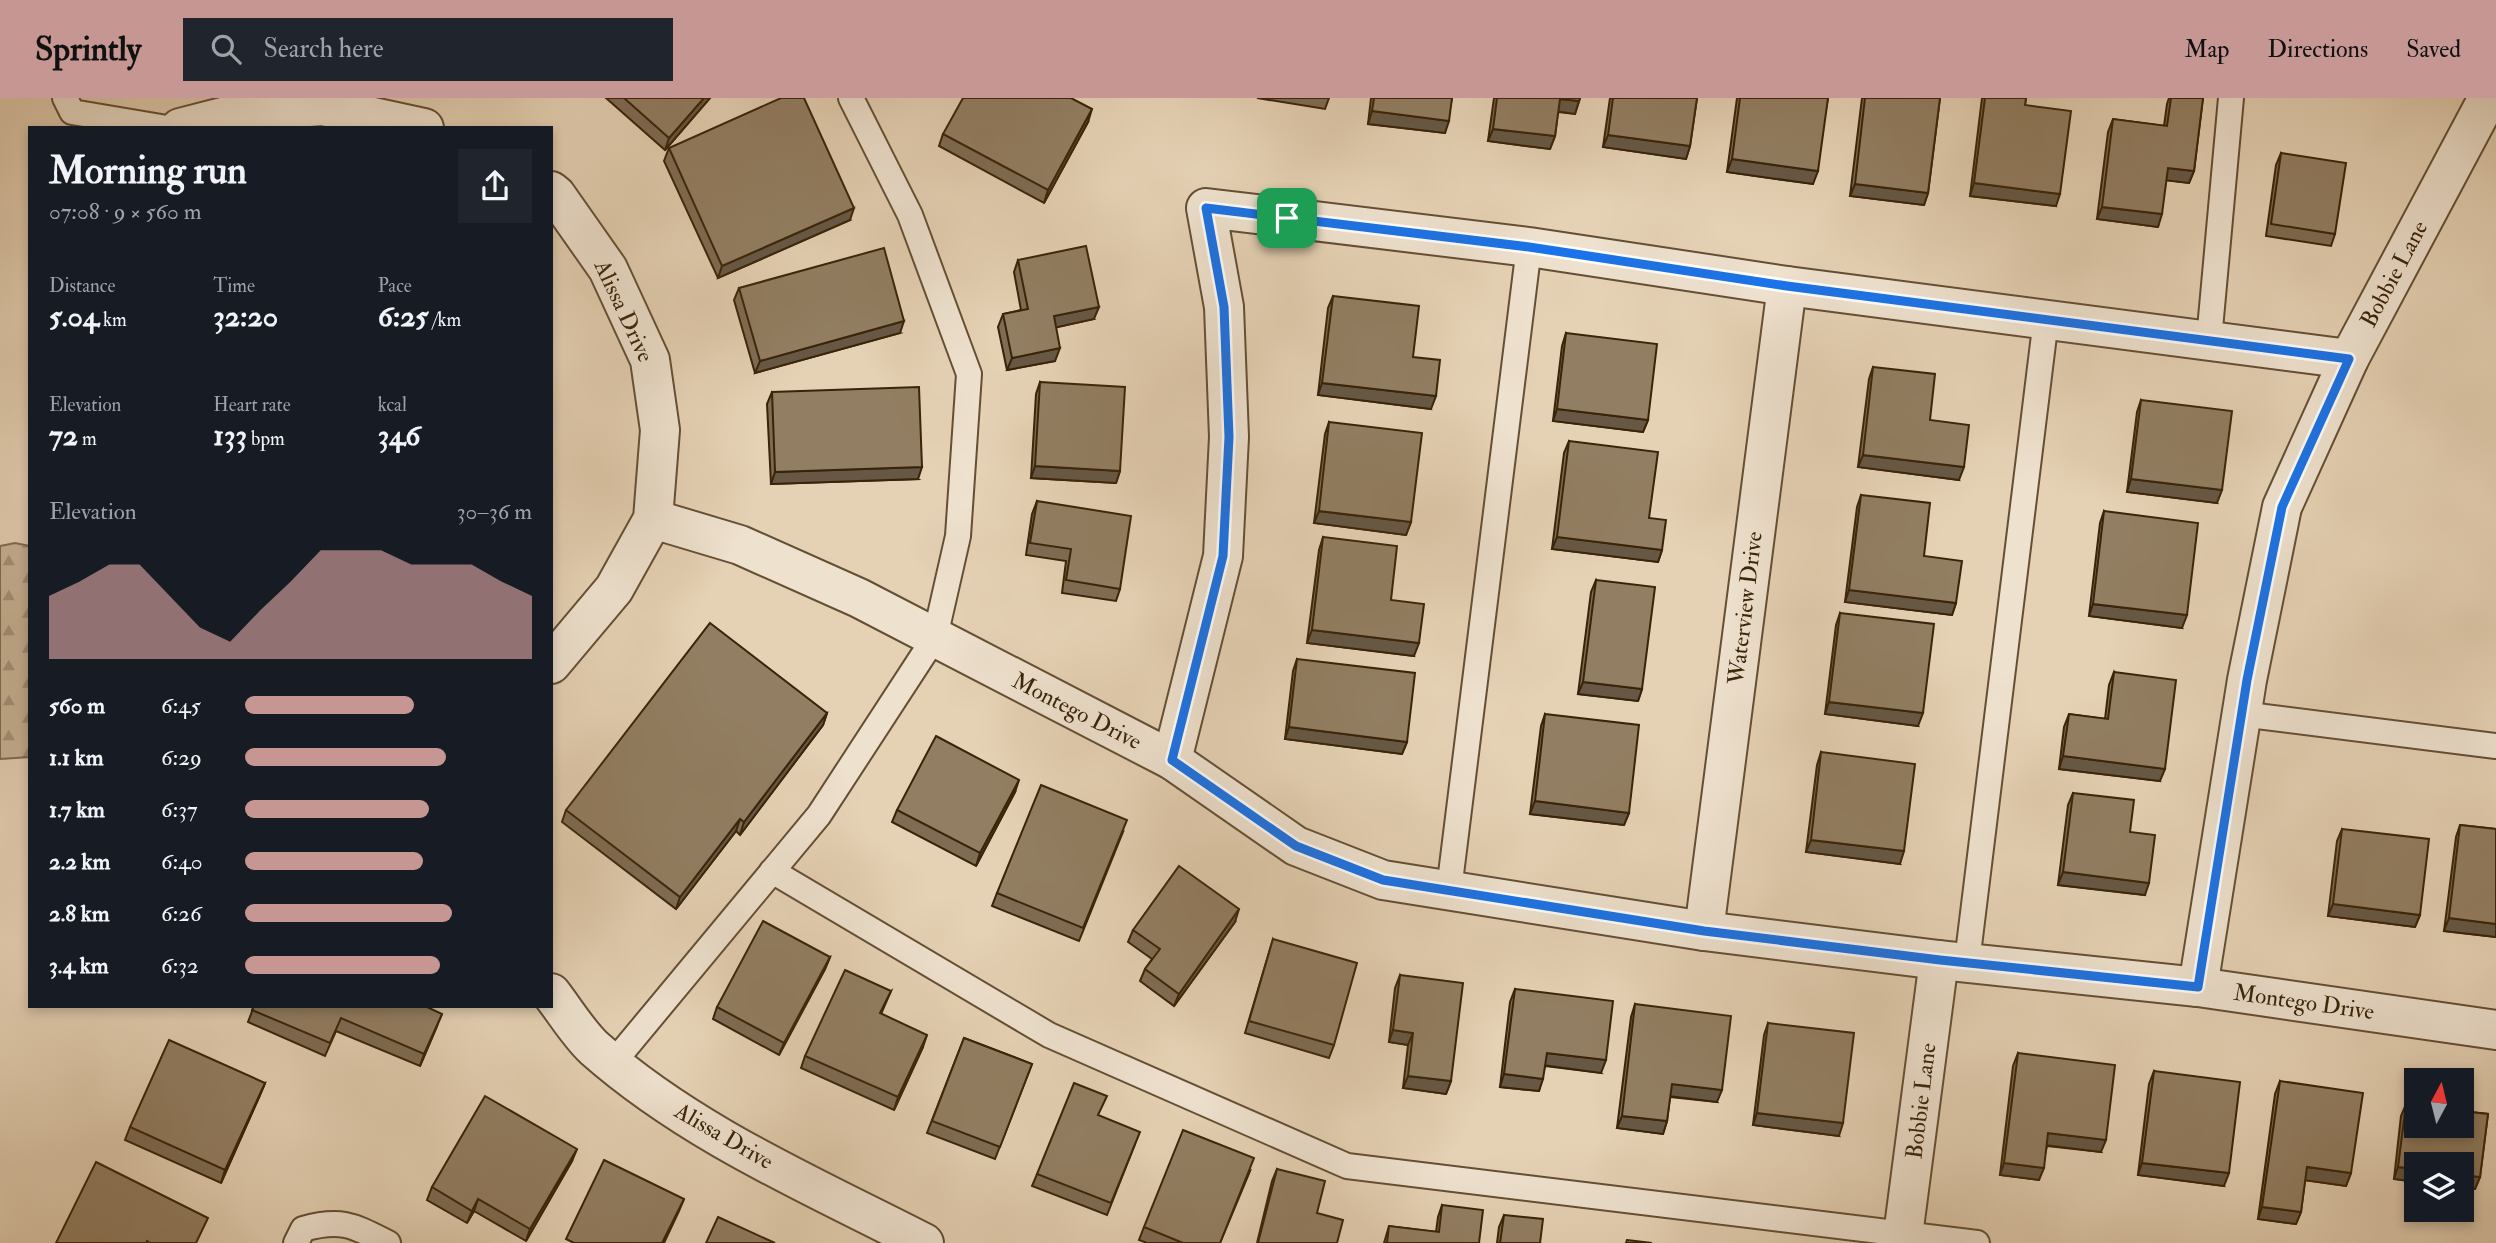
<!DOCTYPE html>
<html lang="en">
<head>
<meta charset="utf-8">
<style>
  body { margin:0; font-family:"IM FELL Double Pica",serif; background:#20242c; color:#f1f3f6; height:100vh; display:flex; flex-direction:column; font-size:26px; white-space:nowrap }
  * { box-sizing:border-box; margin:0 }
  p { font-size:23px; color:#9ea1a6 }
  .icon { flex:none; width:38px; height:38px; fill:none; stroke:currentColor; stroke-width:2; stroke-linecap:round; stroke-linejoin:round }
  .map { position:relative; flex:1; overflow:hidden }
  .panel { position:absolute; left:28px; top:28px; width:525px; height:882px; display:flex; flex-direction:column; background:#171b24; border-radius:0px; box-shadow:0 4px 10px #0003 }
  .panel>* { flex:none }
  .needle { width:46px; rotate:7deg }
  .fabs { position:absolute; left:2404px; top:970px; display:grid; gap:14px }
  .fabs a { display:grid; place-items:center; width:70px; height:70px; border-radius:0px; background:#171b24; box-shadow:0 4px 10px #0003; font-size:35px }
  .pin { position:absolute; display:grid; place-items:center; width:60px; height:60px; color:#fff; margin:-30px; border-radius:14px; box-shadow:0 4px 10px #0006 }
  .round { display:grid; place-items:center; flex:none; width:74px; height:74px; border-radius:0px; background:#20242c }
  .summary { display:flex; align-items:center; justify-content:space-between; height:119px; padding:0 21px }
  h1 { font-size:38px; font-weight:700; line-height:52px }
  .stats { display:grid; grid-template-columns:repeat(3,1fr); gap:10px; height:119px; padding:7px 21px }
  .stats div { display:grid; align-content:center }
  .stats b { font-size:30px; font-weight:700 }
  .stats small { font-size:19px; font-weight:400 }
  .stats p { font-size:19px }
  .chart { height:196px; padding:14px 21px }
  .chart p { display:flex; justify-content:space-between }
  .chart svg { width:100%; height:126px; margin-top:7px; fill:#c59692; opacity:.7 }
  ul { padding:0 21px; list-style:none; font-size:23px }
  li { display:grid; grid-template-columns:112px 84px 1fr; align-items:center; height:52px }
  li i { height:18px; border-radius:9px; background:#c59692 }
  header { display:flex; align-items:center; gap:42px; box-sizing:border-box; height:98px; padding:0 35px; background:#c59692; color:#111 }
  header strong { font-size:33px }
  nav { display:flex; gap:38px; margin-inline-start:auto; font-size:24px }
  .search { width:490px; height:63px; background:#20242c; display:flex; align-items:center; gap:18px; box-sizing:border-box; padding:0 24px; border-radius:0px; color:#9ea1a6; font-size:26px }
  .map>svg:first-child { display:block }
</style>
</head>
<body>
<header>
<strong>Sprintly</strong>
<div class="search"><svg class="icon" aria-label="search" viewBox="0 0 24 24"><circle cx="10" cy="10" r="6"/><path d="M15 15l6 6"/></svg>Search here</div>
<nav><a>Map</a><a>Directions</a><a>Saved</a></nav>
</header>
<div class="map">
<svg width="2496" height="1145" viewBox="0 0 2496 1145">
  <defs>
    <pattern id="forest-firs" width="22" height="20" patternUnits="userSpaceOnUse" patternTransform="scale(1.75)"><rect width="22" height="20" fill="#c8b497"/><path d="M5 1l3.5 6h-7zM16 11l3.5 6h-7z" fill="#a39279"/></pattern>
  </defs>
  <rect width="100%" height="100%" fill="#e5d1b4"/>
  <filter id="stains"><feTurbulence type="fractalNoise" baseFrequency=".00286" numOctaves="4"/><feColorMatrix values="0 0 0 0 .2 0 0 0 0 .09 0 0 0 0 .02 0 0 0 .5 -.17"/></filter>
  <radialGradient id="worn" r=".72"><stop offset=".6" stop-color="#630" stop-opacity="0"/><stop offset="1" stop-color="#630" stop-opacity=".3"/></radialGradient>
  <path fill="url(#forest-firs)" stroke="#806c50" stroke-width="2" d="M15,445L30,448V659L0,661V448Z"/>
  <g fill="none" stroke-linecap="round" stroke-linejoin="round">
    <g stroke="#644f34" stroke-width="28">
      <g id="lane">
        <path d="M65,0L72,14L167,30"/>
        <path d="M2209,242L2231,0"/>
        <path d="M2241,616L2496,648"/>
        <path d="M772,773L1049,937L1347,1068L1977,1145"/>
        <path d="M1449,792L1529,149"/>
        <path d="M1967,864L2046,221"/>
        <path d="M613,965L819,717L935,539L958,438L969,276L910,117L851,0"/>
        <path d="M296,1145L303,1131C342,1120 354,1128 388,1145"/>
      </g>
    </g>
    <g stroke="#644f34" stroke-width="42">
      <g id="street">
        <path d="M180,30L242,14L322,8L424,30"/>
        <path d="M551,93L556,97L608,171L650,262L660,332L653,421L614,491L551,566"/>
        <path d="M653,421L740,447L859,500L1172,662L1296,748L1383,782L1704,833L1939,862L2198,889L2496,932"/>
        <path d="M1172,662L1223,458L1229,339L1224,209L1206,110L1529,149L1787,188L2349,261"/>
        <path d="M1704,833L1787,188"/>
        <path d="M2198,889L2247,582L2282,409L2349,261L2488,0"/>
        <path d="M551,895C565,913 578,935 594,950C690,1035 811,1087 924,1145"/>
        <path d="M1902,1145L1939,862"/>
      </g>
    </g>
    <use href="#lane" stroke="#eee1ce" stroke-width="24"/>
    <use href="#street" stroke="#eee1ce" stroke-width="38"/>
  </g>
  <g fill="#7e6c54" stroke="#392409" stroke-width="2">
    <path d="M606,0H710L665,52Z"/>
    <path d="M1257,0H1329L1325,11Z"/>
    <path d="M1371,0H1452L1445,35L1368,26Z"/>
    <path d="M1494,0H1580L1575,16L1558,14L1555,38L1550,51L1488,43Z"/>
    <path d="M1610,0H1697L1690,48L1686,61L1603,49Z"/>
    <path d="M1737,0H1828L1813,86L1727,74Z"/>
    <path d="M1862,0H1940L1928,95L1924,107L1850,98Z"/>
    <path d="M1982,0H2026L2025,7L2056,108L1970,98Z"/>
    <path d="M2169,0H2203L2194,73L2189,85L2166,82L2158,129L2097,121L2108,34L2113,21L2164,28L2167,6Z"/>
    <path d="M1088,24L1044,105L939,48L943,36Z"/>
    <path d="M669,50L850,122L718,180L664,63Z"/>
    <path d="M2281,55L2335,136L2331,148L2266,138L2276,67Z"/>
    <path d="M1018,162L1094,221L1056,229L1055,263L1007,272L998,229L1003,216L1021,212L1014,174Z"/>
    <path d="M739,190L900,235L755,275L734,202Z"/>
    <path d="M1333,198L1413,259L1431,311L1318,297L1328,210Z"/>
    <path d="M1566,235L1648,322L1643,334L1553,323L1562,248Z"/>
    <path d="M1873,269L1930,322L1959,382L1858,369L1869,281Z"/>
    <path d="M1040,284L1120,373L1116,385L1031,380L1036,296Z"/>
    <path d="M772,294L918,381L771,386L767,306Z"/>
    <path d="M2141,302L2217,405L2127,394L2137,314Z"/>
    <path d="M1329,324L1411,424L1406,437L1314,425L1325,336Z"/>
    <path d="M1569,343L1649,420L1662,452L1658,464L1552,451L1564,355Z"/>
    <path d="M1861,397L1924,458L1956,505L1952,517L1845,504L1857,409Z"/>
    <path d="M1037,403L1120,491L1116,503L1062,495L1066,463L1026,457L1032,416Z"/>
    <path d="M2104,413L2182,530L2089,518L2100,425Z"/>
    <path d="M1323,439L1391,502L1414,558L1307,545L1319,452Z"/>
    <path d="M1596,482L1642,591L1638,603L1578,596L1591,494Z"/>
    <path d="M1840,515L1918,628L1825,616L1836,527Z"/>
    <path d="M1297,561L1407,644L1402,656L1285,641L1293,573Z"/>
    <path d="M2114,574L2160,683L2059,671L2064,629L2069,616L2105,621L2109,587Z"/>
    <path d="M827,615L823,627L740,737L736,733L676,811L562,724L566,712Z"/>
    <path d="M1545,616L1629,715L1624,727L1530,716L1541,628Z"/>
    <path d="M1821,654L1900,766L1806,754L1817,667Z"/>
    <path d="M1015,694L976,768L892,724L897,712Z"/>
    <path d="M2073,695L2130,734L2145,797L2058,787L2068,707Z"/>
    <path d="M2460,727L2496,731V839L2444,833L2456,739Z"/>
    <path d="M2342,731L2420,817L2415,829L2328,818L2337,743Z"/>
    <path d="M1123,734L1079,843L992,808L997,795Z"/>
    <path d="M1235,824L1174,908L1140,883L1145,871L1152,861L1128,844L1133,832Z"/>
    <path d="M1273,841L1334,947L1329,960L1245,935Z"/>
    <path d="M830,859L825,871L779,957L713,921L717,909Z"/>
    <path d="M1400,877L1451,983L1446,996L1403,990L1408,947L1389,944L1395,890Z"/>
    <path d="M1515,891L1601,975L1545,968L1539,993L1500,989L1510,904Z"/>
    <path d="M891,893L881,916L923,949L894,1012L801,970L805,958Z"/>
    <path d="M1635,906L1717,1004L1670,999L1667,1023L1663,1036L1617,1030L1631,919Z"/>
    <path d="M254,908L437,928L420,968L336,933L325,958L248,924Z"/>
    <path d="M1768,925L1839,1038L1753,1027L1764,937Z"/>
    <path d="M964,940L1032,966L995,1061L927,1035Z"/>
    <path d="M2018,955L2101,1054L2047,1048L2039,1082L2000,1077L2013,968Z"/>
    <path d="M2154,973L2224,1088L2138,1077L2149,986Z"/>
    <path d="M2280,983L2351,1075L2346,1088L2305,1082L2301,1114L2296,1126L2258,1121L2275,996Z"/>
    <path d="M265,985L260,997L221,1085L125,1042L130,1029Z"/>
    <path d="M2406,1006L2417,1007V1027H2462V1013L2488,1016L2480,1079L2475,1091L2462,1090V1066H2417V1084L2394,1081L2401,1018Z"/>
    <path d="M1099,1018L1135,1046L1107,1117L1032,1088L1037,1076Z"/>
    <path d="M572,1063L526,1143L474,1113L467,1125L427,1102L432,1089Z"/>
    <path d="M1277,1071L1317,1115L1337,1145H1257L1272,1083Z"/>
    <path d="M1250,1073L1220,1145H1147L1139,1142L1144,1129Z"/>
    <path d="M1442,1107L1479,1145H1384L1389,1128L1436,1134L1438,1119Z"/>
    <path d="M1504,1117L1540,1145H1497L1499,1129Z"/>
  </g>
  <g fill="#665845" stroke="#392409" stroke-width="2">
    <path d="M704,0H710L665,52L669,40Z"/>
    <path d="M1560,1L1579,3L1575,16L1555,13Z"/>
    <path d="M1092,11L1088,24L1044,105L1048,92Z"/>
    <path d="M1372,13L1449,23L1445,35L1368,26Z"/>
    <path d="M1493,31L1555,38L1550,51L1488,43Z"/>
    <path d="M1608,37L1690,48L1686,61L1603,49Z"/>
    <path d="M1732,61L1818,73L1813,86L1727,74Z"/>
    <path d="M2168,70L2194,73L2189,85L2163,82Z"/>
    <path d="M1974,85L2060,96L2056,108L1970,98Z"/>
    <path d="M1855,86L1928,95L1924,107L1850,98Z"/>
    <path d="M2102,109L2162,116L2158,129L2097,121Z"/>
    <path d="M854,110L850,122L718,180L722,168Z"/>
    <path d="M1099,209L1094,221L1049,231L1054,218Z"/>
    <path d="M904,223L900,235L755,275L760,263Z"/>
    <path d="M1060,250L1055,263L1007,272L1012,260Z"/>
    <path d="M1322,285L1436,298L1431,311L1318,297Z"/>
    <path d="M1557,311L1648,322L1643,334L1553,323Z"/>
    <path d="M1863,357L1964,369L1959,382L1858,369Z"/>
    <path d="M1035,368L1120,373L1116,385L1031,380Z"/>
    <path d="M922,369L918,381L771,386L775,374Z"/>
    <path d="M2131,381L2222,392L2217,405L2127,394Z"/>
    <path d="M1319,413L1411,424L1406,437L1314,425Z"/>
    <path d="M1557,439L1662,452L1658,464L1552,451Z"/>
    <path d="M1849,492L1956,505L1952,517L1845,504Z"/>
    <path d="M2093,506L2187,517L2182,530L2089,518Z"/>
    <path d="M1312,532L1419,545L1414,558L1307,545Z"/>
    <path d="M1583,584L1642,591L1638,603L1578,596Z"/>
    <path d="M1829,604L1923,615L1918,628L1825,616Z"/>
    <path d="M827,615L823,627L740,737L744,724Z"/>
    <path d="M1289,629L1407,644L1402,656L1285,641Z"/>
    <path d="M2063,658L2165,671L2160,683L2059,671Z"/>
    <path d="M1019,682L1015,694L976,768L980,755Z"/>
    <path d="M1535,703L1629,715L1624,727L1530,716Z"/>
    <path d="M740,721L736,733L676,811L680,799Z"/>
    <path d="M1811,742L1904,753L1900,766L1806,754Z"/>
    <path d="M2063,774L2149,785L2145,797L2058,787Z"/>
    <path d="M2333,806L2420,817L2415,829L2328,818Z"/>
    <path d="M1239,811L1235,824L1174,908L1179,896Z"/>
    <path d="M2449,820L2496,826V839L2444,833Z"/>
    <path d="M830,859L825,871L779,957L784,945Z"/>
    <path d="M442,916L437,928L420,968L424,956Z"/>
    <path d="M1393,932L1413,935L1408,947L1389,944Z"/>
    <path d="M927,937L923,949L894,1012L898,999Z"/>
    <path d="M1547,955L1606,962L1601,975L1542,967Z"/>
    <path d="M1504,976L1543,981L1539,993L1500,989Z"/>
    <path d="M1408,978L1451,983L1446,996L1403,990Z"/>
    <path d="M265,985L260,997L221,1085L225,1072Z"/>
    <path d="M1672,986L1722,992L1717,1004L1668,998Z"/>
    <path d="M1757,1015L1843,1025L1839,1038L1753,1027Z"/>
    <path d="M1622,1018L1667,1023L1663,1036L1617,1030Z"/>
    <path d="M2048,1035L2106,1042L2101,1054L2044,1047Z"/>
    <path d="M577,1051L572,1063L526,1143L530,1131Z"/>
    <path d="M2004,1065L2044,1070L2039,1082L2000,1077Z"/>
    <path d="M2142,1065L2229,1075L2224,1088L2138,1077Z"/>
    <path d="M2307,1069L2351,1075L2346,1088L2303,1082Z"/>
    <path d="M2398,1069L2417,1071V1084L2394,1081Z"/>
    <path d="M2462,1077L2480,1079L2475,1091L2462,1090Z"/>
    <path d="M478,1101L474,1113L467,1125L472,1113Z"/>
    <path d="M684,1101L679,1113L664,1145H662Z"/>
    <path d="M2262,1109L2301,1114L2296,1126L2258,1121Z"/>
  </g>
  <g fill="#927e62" stroke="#392409" stroke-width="2">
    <path d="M624,0H704L669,40Z"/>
    <path d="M781,0H804L854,110L722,168L669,50Z"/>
    <path d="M963,0H1071L1092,11L1048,92L943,36Z"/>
    <path d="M1374,0H1452L1449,23L1372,13Z"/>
    <path d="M1497,0H1580L1579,3L1560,1L1555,38L1493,31Z"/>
    <path d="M1613,0H1697L1690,48L1608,37Z"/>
    <path d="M1740,0H1828L1818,73L1732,61Z"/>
    <path d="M1865,0H1940L1928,95L1855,86Z"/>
    <path d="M1985,0H2026L2025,7L2071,13L2060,96L1974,85Z"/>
    <path d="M2171,0H2203L2194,73L2168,70L2162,116L2102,109L2113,21L2167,28Z"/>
    <path d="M2281,55L2346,65L2335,136L2271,126Z"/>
    <path d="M1086,148L1099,209L1054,218L1060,250L1012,260L1003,216L1028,211L1018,162Z"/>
    <path d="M884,150L904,223L760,263L739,190Z"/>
    <path d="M1333,198L1419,208L1413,259L1440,262L1436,298L1322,285Z"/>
    <path d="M1566,235L1657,246L1648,322L1557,311Z"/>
    <path d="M1873,269L1935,276L1930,322L1969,327L1964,369L1863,357Z"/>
    <path d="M1040,284L1125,289L1120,373L1035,368Z"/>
    <path d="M919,289L922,369L775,374L772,294Z"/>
    <path d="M2141,302L2232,313L2222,392L2131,381Z"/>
    <path d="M1329,324L1422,335L1411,424L1319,413Z"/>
    <path d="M1569,343L1658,354L1649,420L1666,422L1662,452L1557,439Z"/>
    <path d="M1861,397L1930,405L1924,458L1962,463L1956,505L1849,492Z"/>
    <path d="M1037,403L1131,418L1120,491L1066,482L1071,451L1030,445Z"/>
    <path d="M2104,413L2198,425L2187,517L2093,506Z"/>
    <path d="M1323,439L1397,448L1391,502L1424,506L1419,545L1312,532Z"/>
    <path d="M1596,482L1655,489L1642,591L1583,584Z"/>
    <path d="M1840,515L1934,526L1923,615L1829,604Z"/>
    <path d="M710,525L827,615L744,724L740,721L680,799L566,712Z"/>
    <path d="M1297,561L1415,575L1407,644L1289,629Z"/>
    <path d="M2114,574L2176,582L2165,671L2063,658L2069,616L2108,621Z"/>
    <path d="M1545,616L1639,627L1629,715L1535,703Z"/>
    <path d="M936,638L1019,682L980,755L897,712Z"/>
    <path d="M1821,654L1915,666L1904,753L1811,742Z"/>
    <path d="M1041,687L1127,722L1083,830L997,795Z"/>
    <path d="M2073,695L2134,702L2130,734L2155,737L2149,785L2063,774Z"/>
    <path d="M2460,727L2496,731V826L2449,820Z"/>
    <path d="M2342,731L2429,741L2420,817L2333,806Z"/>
    <path d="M1179,768L1239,811L1179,896L1145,871L1160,851L1133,832Z"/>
    <path d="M763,823L830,859L784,945L717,909Z"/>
    <path d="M1273,841L1357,865L1334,947L1249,923Z"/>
    <path d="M845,872L891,893L880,915L927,937L898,999L805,958Z"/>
    <path d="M1400,877L1463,885L1451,983L1408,978L1413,935L1393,932Z"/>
    <path d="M1515,891L1613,903L1606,962L1547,955L1543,981L1504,976Z"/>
    <path d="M1635,906L1731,918L1722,992L1672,986L1667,1023L1622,1018Z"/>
    <path d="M254,908H425L442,916L424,956L341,920L330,945L252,912Z"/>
    <path d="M1768,925L1854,935L1843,1025L1757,1015Z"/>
    <path d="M964,940L1032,966L1000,1049L932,1023Z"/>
    <path d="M169,942L265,985L225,1072L130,1029Z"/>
    <path d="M2018,955L2115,967L2106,1042L2048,1035L2044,1070L2004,1065Z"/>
    <path d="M2154,973L2240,984L2229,1075L2142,1065Z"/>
    <path d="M2280,983L2363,995L2351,1075L2307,1069L2301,1114L2262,1109Z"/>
    <path d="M1074,985L1107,998L1098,1017L1140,1034L1111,1105L1037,1076Z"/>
    <path d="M485,998L577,1051L530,1131L478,1101L472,1113L432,1089Z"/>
    <path d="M2406,1006L2417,1007V1027H2462V1013L2488,1016L2480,1079L2462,1077V1066H2417V1071L2398,1069Z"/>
    <path d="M1183,1032L1254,1060L1220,1145H1183L1144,1129Z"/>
    <path d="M604,1062L684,1101L662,1145H574L566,1141Z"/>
    <path d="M96,1064L208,1120L196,1145H150L147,1143L146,1145H56Z"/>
    <path d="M1277,1071L1325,1083L1317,1115L1343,1122L1337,1145H1258Z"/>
    <path d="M1442,1107L1483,1112L1479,1145H1387L1389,1128L1439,1134Z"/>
    <path d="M1504,1117L1543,1121L1540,1145H1500Z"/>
    <path d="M718,1119L775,1145H706Z"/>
    <path d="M1627,1142L1652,1145H1626Z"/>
  </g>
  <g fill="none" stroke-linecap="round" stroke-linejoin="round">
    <g stroke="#fff" stroke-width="14">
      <path id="route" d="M1206,110L1529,149L1787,188L2349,261L2282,409L2247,582L2198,889L1940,862L1704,833L1383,782L1296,748L1172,662L1223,458L1229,339L1224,209Z"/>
    </g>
    <use href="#route" stroke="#1a73e8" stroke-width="9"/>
  </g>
  <g text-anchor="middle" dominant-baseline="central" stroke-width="6" stroke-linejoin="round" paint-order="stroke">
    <g font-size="23" fill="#392409" stroke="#eee1ce">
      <text transform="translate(2394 176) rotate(-62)">Bobbie Lane</text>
      <text transform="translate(624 213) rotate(65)">Alissa Drive</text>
      <text transform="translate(1745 510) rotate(-83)">Waterview Drive</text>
      <text transform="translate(1077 613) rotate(27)">Montego Drive</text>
      <text transform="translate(2304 904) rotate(8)">Montego Drive</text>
      <text transform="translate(1921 1003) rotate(-83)">Bobbie Lane</text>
      <text transform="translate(724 1038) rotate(30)">Alissa Drive</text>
    </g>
  </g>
  <rect width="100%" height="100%" filter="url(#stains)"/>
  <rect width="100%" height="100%" fill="url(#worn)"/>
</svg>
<div class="fabs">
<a><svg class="needle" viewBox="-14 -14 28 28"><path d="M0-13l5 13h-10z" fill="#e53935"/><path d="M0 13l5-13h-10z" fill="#9ea1a6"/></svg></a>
<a><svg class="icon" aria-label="layers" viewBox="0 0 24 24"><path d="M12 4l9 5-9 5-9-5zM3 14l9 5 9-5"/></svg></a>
</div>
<div class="pin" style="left:1287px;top:120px;background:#1e9e55"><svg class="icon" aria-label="arrive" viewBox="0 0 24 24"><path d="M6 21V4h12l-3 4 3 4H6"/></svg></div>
<section class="panel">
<div class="summary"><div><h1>Morning run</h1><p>07:08 · 9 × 560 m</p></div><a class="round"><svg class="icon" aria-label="share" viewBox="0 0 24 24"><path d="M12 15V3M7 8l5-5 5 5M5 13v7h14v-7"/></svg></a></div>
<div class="stats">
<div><p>Distance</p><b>5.04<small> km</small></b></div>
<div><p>Time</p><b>32:20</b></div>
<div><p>Pace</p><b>6:25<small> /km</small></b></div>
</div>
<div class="stats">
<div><p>Elevation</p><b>72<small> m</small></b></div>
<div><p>Heart rate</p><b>133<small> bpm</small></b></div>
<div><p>kcal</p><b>346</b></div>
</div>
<div class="chart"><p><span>Elevation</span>30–36 m</p>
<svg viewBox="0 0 160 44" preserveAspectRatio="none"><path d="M0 44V22L10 17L20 11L30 11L40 22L50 33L60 38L70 27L80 17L90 6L100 6L110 6L120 11L130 11L140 11L150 17L160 22V44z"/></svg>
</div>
<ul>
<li><b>560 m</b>6:45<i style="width:59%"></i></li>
<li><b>1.1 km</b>6:29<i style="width:70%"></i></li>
<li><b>1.7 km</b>6:37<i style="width:64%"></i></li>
<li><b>2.2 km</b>6:40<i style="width:62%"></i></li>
<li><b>2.8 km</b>6:26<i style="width:72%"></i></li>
<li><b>3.4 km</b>6:32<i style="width:68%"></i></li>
</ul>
</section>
</div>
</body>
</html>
